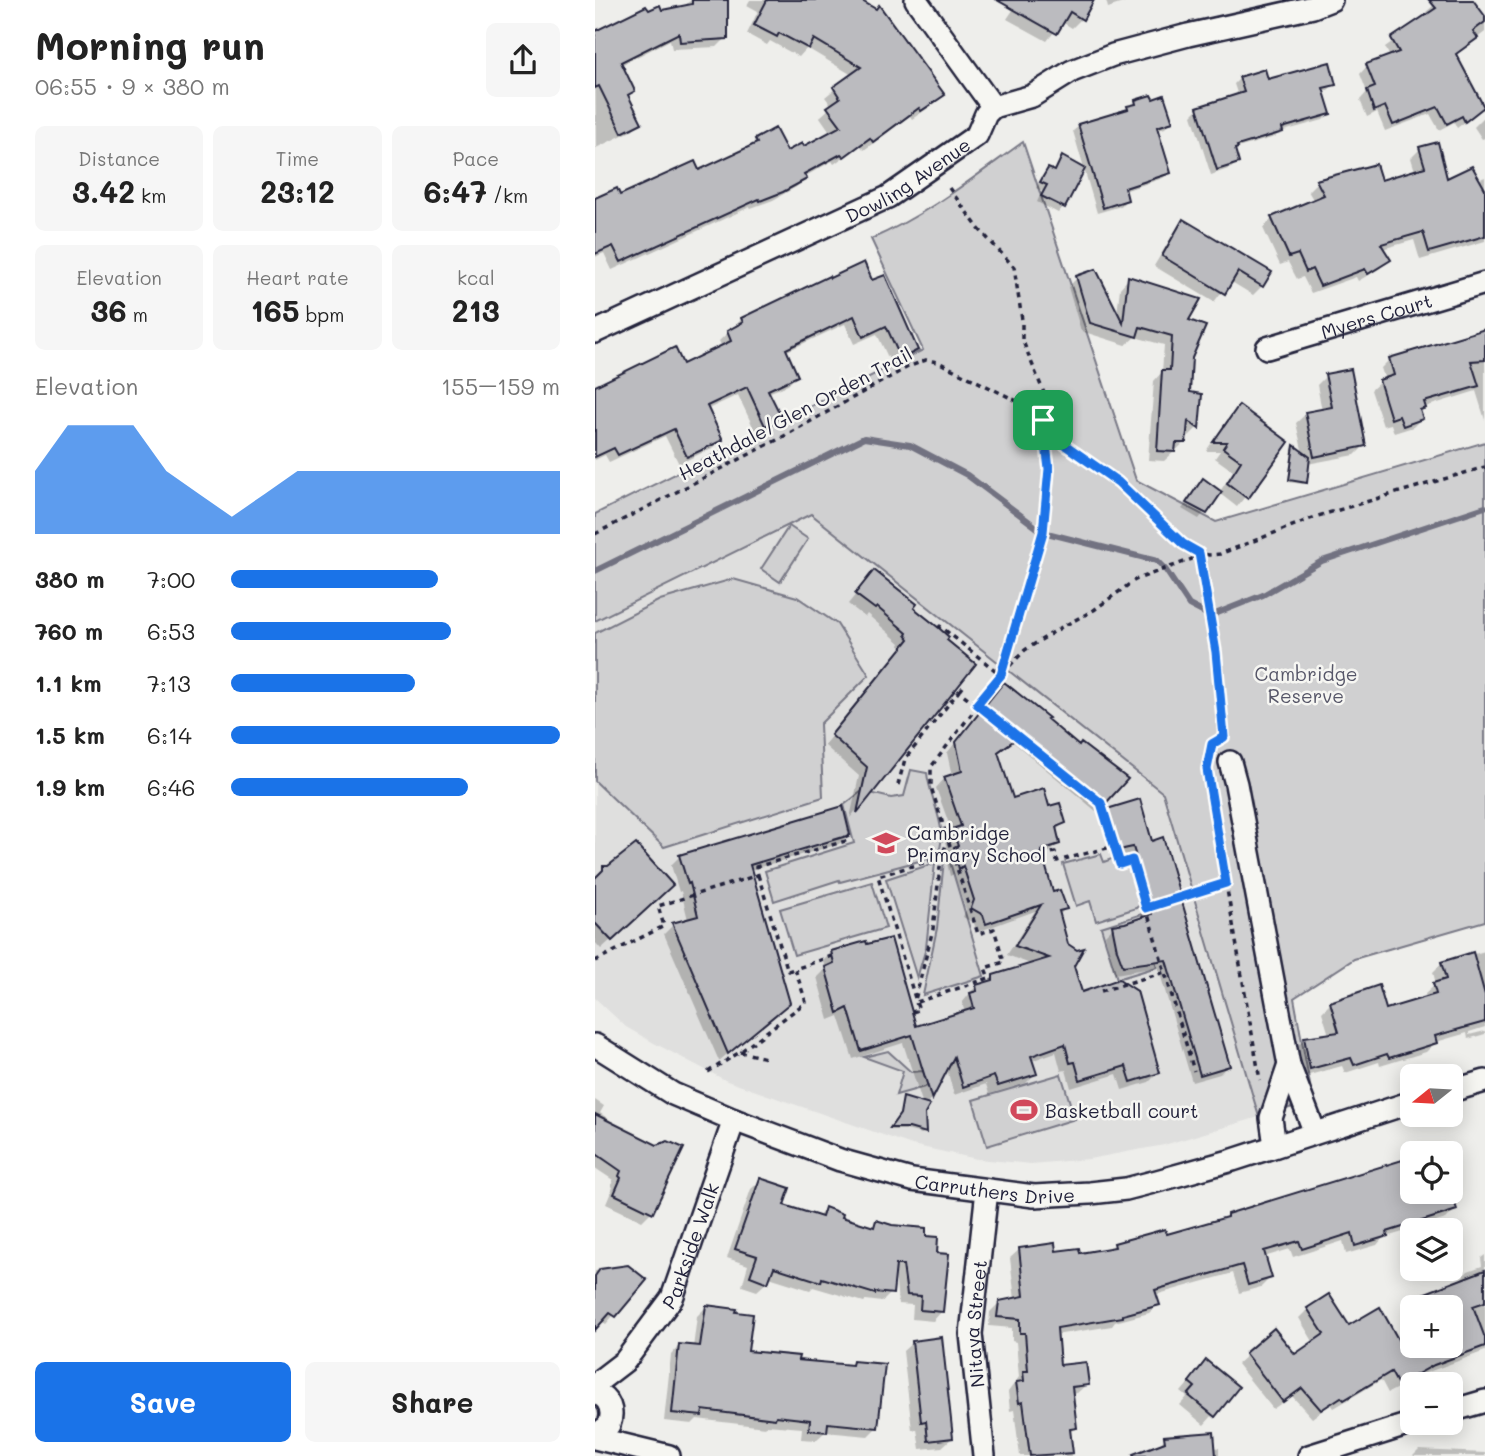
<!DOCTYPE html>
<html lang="en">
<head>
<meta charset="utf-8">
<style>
  body { margin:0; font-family:Mali,sans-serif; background:#f6f6f6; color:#222; height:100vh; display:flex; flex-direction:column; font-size:26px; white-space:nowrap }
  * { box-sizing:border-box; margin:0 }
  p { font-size:23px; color:#767676 }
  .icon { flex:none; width:38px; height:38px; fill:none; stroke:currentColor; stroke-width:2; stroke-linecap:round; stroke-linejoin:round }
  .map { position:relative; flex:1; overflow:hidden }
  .panel { display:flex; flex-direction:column; background:#fff; width:595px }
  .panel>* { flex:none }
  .needle { width:46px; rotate:252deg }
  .controls { position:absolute; left:805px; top:1064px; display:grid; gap:14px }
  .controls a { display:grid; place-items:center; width:63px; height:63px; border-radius:10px; background:#fff; box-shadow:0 4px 18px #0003; font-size:35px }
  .pin { position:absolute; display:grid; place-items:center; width:60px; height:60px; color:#fff; margin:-30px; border-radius:14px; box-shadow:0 4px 10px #0006 }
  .round { display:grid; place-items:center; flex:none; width:74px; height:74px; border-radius:10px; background:#f6f6f6 }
  .summary { display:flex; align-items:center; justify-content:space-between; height:119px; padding:0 35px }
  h1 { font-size:38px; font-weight:700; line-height:52px }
  .figures { display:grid; grid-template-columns:repeat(3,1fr); gap:10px; height:119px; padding:7px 35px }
  .figures div { display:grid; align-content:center; border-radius:10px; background:#f6f6f6; text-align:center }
  .figures b { font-size:30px; font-weight:700 }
  .figures small { font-size:19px; font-weight:400 }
  .figures p { font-size:19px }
  .chart { height:196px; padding:14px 35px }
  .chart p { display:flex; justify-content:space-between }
  .chart svg { width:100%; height:126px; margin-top:7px; fill:#1a73e8; opacity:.7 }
  .primary-button { display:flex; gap:14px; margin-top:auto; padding:14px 35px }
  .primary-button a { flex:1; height:80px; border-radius:10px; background:#1a73e8; color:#fff; font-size:28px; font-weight:700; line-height:80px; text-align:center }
  .primary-button a+a { background:#f6f6f6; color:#222 }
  ul { padding:0 35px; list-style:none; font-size:23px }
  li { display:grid; grid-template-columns:112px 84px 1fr; align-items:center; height:52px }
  li i { height:18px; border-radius:9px; background:#1a73e8 }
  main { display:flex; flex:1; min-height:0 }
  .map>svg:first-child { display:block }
</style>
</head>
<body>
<main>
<section class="panel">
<div class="summary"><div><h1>Morning run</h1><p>06:55 · 9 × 380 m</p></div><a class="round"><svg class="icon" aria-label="share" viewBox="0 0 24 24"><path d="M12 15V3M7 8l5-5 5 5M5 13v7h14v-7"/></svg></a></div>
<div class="figures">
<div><p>Distance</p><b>3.42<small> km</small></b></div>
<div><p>Time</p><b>23:12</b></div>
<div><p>Pace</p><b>6:47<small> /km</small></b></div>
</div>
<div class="figures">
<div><p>Elevation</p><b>36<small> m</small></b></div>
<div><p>Heart rate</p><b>165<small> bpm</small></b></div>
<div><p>kcal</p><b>213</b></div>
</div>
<div class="chart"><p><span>Elevation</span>155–159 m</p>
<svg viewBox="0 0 160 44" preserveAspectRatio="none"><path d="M0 44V22L10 6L20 6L30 6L40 22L50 30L60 38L70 30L80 22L90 22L100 22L110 22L120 22L130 22L140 22L150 22L160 22V44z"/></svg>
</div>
<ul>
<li><b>380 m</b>7:00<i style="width:63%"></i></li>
<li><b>760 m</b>6:53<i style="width:67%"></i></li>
<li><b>1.1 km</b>7:13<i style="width:56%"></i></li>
<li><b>1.5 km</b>6:14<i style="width:100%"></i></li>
<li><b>1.9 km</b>6:46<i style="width:72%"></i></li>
</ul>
<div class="primary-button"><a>Save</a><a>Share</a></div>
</section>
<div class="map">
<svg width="890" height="1456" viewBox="0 0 890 1456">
  <rect width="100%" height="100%" fill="#eeeeeb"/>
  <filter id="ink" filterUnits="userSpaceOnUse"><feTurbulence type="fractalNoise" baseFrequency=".0143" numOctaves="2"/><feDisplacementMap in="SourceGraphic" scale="14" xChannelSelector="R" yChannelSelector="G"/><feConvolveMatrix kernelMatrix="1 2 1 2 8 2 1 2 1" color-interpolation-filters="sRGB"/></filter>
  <g filter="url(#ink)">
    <path fill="#dfdfde" d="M216,514L568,793L664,1117L569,1145L494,1159L436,1164L382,1159L317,1145L132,1081L59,1043L31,1027L0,998V621Z"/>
    <g fill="#d0d0d1" stroke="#797986" stroke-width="2">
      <path d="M428,142L541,480L621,522L890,442V921L759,959L699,998L718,1101L664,1117L568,793L216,514L0,621V514L328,350L276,239C332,215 379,177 428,142Z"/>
      <path d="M194,526L213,539L185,582L166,569Z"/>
      <path d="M138,579L202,597L242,624L274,675L225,724L228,797L69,847L0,781V633L65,600Z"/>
      <path d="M316,770L332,773C334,798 359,839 339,857L245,882L244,880L179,901L170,871L259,843L249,805L267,791L296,798L309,796Z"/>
      <path d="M506,854L509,862L519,858L522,868L535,864L546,904L541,908L501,921L495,901L481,906L468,864Z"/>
      <path d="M354,859L389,976L328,995L342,928L349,860Z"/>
      <path d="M340,863L331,948L322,978L291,879Z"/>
      <path d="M277,882L291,928L199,955L185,909Z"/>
      <path d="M547,914L562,967L522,979L506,927Z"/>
      <path d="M293,1051L316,1072L328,1071L333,1086L301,1095L308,1071L269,1057Z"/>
      <path d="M466,1074L480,1119L392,1146L378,1100Z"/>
    </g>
    <g fill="#0003">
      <path d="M96,0H132L131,38L122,47L77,49L75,40L26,65L38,91L32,97L45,123L36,131L1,148L0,33L53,13L88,7Z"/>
      <path d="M155,0H261L348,95L339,104L317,119L315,116L269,150L265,145L239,164L237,161L209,177L210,178L201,187L178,200L156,208L155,207L17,270L9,253L0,257V200L25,198L103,172L151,150L161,140L192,153L208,148L236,133L225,117L237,106L230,97L257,75L212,48L204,57L175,41L172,45L152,34L163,11L152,5Z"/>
      <path d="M413,0H497L486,19L477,28L467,22L452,41L412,19L420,7Z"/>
      <path d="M511,0H536L513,8Z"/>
      <path d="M845,0H868L890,19V32L859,56L879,115L862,128L859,122L844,130L835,114L790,131L782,112L772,117L765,100L772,92L765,74L772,66L795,57L790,47L833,16L831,12Z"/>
      <path d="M645,78L739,84L733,90L727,92L734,114L728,120L685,132L680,137L639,149L642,163L636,168L616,175L597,115L603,109L643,96L639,84Z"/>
      <path d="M541,102L576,122L570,128L561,131L574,172L568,178L529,191L531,200L526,206L502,213L478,131L484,126L529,112Z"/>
      <path d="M890,116V138L887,139L879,127Z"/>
      <path d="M825,149L851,180H883L890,177V241L825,260L819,240L787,249L793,260L784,269L763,281L761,277L716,293L708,277L702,279L693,262L685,265L668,228L677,219L719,201L713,191L722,182L780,166L785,182L820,171L816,158Z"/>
      <path d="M467,159L468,207L463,213L442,202L447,191L441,188L447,176L453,170L458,172Z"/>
      <path d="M589,222L667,286L658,295L635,281L619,302L559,266L580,231Z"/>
      <path d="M482,278L522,314L525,288L534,278L592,321L595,358L593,394L605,395L602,428L593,437L590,434V442L569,461L553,460L559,381L567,372L569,345L540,337L531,345L486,331L473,287Z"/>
      <path d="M277,282L321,350L312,358L297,366L282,334L259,344L250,324L190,352L201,376L193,385L173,393L185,418L176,427L161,433L143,395L111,410L126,439L117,448L84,464L70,436L14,462L10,455L0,460V388L87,366L127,347L124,341L147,319Z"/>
      <path d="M890,331V420L881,391L830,407L824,413L826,419L818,427L799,433L796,424L788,426L776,390L785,382L790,380L786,368L795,359Z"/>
      <path d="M731,376L769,446L760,455L712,464L710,482L708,484L693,482L697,449L699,447L708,454L701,423L711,414L727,411L722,385Z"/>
      <path d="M644,407L692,442L642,507L624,493L604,519L587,509L608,480L624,493L638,471L620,458L625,451H611L635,416Z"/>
      <path d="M279,572L349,640L378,664L255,818L264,776L229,745L307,648L304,645L305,643L272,614L270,617L253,604Z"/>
      <path d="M400,694L510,802L501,811L418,742L402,754L417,801L453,808L469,823L460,831L464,843L454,852L445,855L457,894L470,909L463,916L486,995L563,1073L554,1082L527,1090L522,1074L476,1088L471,1070L466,1071L461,1052L436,1061L440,1074L431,1083L394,1094L391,1084L359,1095L352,1069L336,1099L329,1105V1132L327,1134L311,1130H295L303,1118L309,1099L328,1105L308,1043L258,1059L244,1016L234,1020L222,977L230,969L228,961L237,952L320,1028L370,1013L367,1003L381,986L391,983L399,976L438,965L412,955L440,911L382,932L379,923L368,917L371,910L359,874L355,876L351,858L354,855L349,839L357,832L341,788L350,778L357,776L352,753Z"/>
      <path d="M513,811L556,843L633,1065L625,1074L597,1082L563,967L520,974L510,935L518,927L548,919L530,854L516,857L505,819Z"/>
      <path d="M253,835L244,844L155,870L193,1003L124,1061L69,934L78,925L93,920L86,891L84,892L76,865L85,856Z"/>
      <path d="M0,881L66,894L6,949L0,942Z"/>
      <path d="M890,951V1027L874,1032V1035L890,1031V1034L873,1039L872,1033L841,1042L831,1052L785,1066L784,1062L750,1073L747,1066L707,1077L701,1047L710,1038L734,1035L727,1012L736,1003L790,1011L831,999L830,994L841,984L838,972L847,963Z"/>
      <path d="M0,1100L9,1106L5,1113L15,1120L13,1122L62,1147L56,1212L47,1221L11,1204L18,1187L16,1186L18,1180L0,1168Z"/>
      <path d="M817,1159V1192H855L860,1210L851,1219L788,1238L782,1245L751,1254L748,1241L698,1257L695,1249L669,1257L675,1278L666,1287L644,1293L638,1273L560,1295L563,1304L554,1313L520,1322L517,1326L460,1335L463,1367L492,1384L482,1393L476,1394L480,1427L474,1434L476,1456H425L419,1410L415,1411L413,1392L424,1377L421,1342L417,1341V1328L394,1326L395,1312L404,1303L420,1300L415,1258L425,1249L484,1255L514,1250L520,1244L571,1236Z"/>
      <path d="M166,1180L187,1206L222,1218L230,1209L245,1218L276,1228L282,1222L329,1238L340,1254L347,1311L338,1321L317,1319L318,1305L303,1304L300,1273L296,1293L287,1302L271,1300L269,1302L218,1287L215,1290L174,1277L172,1282L162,1291L147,1286L153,1265L132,1258L156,1189Z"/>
      <path d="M890,1255V1351L828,1374L793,1393L786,1380L739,1408L736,1404L717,1418L697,1396L678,1409L642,1364L679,1331L700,1356L719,1343L704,1318L713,1309L753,1327L803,1343L817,1335V1346H856V1307H818L817,1305L826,1296L864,1281L873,1271L887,1266L886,1258Z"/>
      <path d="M33,1267L49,1280L11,1324L6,1321L0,1327V1271Z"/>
      <path d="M111,1307L151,1352L201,1361L254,1367L259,1363L282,1427L273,1436L230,1432L221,1440L206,1439L207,1428L172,1425L170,1427L102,1419L97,1424L69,1421L76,1355L84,1346L98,1348L102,1316Z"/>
      <path d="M318,1342L357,1438L347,1447L325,1449L322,1429L317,1430L308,1351Z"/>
      <path d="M603,1372L642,1388L609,1425L585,1405L592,1397L586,1392Z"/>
      <path d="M570,1438L624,1448V1456H555Z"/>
      <path d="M824,1450L890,1453V1456H818Z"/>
    </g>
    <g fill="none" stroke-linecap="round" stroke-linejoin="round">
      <path stroke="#727281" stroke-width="6" d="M0,571L269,438L315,445L372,475L448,532L562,561L570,569L594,605L615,616L668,595L727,561L890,507"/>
    </g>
    <g fill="#bbbbbf" stroke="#22223b" stroke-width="2">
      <path d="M97,0H133V39L85,42L84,33L26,62L40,91L33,95L47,123L27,133L4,86L0,88V31L51,6L54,10L65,5L67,10L97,4Z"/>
      <path d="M172,0H265L281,9L284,5L350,95L326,111L324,108L278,142L275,138L249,157L246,154L209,174L212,179L188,192L165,201L164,199L26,262L18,246L0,254V198L22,188L25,195L100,161L104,170L162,143L160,139L180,128L192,151L207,143L209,146L246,126L232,107L245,98L238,87L266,67L219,39L214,49L184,33L182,37L159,25Z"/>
      <path d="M402,0H499L488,20L475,12L462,34Z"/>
      <path d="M834,0H878L890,16V22L878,31L883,38L861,54L889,107L870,122L867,116L852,124L843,107L798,125L790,106L779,111L772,90L780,87L771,64L804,52L796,38L841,8Z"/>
      <path d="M735,62L741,85L728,88L736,114L687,128L688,132L642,146L643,148L640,149L644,163L622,170L602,107L649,92L644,77L670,69L673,79Z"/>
      <path d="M556,95L558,99L569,95L578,122L562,127L576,173L530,188L533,200L508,208L483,124L533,109L532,106L541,104L540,100Z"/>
      <path d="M843,142L852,178L877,166L890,189V236L834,252L828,232L786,244L796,260L773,274L770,269L725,286L717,269L711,272L703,254L694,257L676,217L729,195L721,180L781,164L786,180L830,167L824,147Z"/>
      <path d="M467,156L490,169L470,208L446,196L452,185L445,182L453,168L460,171Z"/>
      <path d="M588,219L677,272L668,287L643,272L630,294L567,256Z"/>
      <path d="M269,262L277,280L290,275L323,350L306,359L291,326L268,337L259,316L191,349L203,376L173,390L187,418L170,426L152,387L112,406L128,440L92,457L79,429L23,455L19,448L0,457V386L80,347L88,364L136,341L132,331L148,322L146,318L234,276L235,278Z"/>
      <path d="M501,269L528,323L533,276L606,299L594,320L611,326L597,358L595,392L607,394L604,429L593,421L591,443H581L580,452L562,451L567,370H575L577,336L545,327L542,337L495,323L481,276Z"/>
      <path d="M890,329V360L876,361L884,386L829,402L831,408L825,410L828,419L808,426L804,416L796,419L784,380L799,375L794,358Z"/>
      <path d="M756,369L771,446L719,457L710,412L737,407L730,374Z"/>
      <path d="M644,405L694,442L653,499L632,483L646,461L628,448L632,442H618Z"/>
      <path d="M699,445L715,457L712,483L694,480Z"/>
      <path d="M608,478L627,492L612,514L591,503Z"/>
      <path d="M279,570L322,604L319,608L344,628L354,637L352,640L381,664L262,813L272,767L236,735L314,639L311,635L312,633L282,607L280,609L260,594Z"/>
      <path d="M409,682L454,718L452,719L484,746L486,743L533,779L511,803L428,734L403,752L418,798L449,788L454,806L465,803L471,823L461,827L465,844L446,850L458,892L465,890L472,909L464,911L473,944L482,950L489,948L479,966L487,992L524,979L542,991L565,1073L536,1082L531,1066L485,1080L480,1062L475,1063L470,1044L436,1056L442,1074L403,1086L399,1076L368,1087L359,1057L337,1100L317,1035L266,1051L253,1008L243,1013L230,967L239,963L236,951L271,941L272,944L296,938L321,1026L379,1008L375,993L382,991L381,985L398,980V975L454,958L420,946L446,905L391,924L388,915L376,908L379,900L368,866L364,869L359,848L363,846L357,829L366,826L349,777L367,771L361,742Z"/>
      <path d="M545,799L557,841L568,837L635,1066L605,1075L571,960L528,966L522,950L517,925L530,923L557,914V910L538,847L524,850L512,809Z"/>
      <path d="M248,806L255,835L155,865L195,1003L133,1054L77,923L103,916L95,883L93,884L84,855Z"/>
      <path d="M41,844L78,885L17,941L0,923V878L8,870V866H13Z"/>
      <path d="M878,952L890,995V1022L840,1036L842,1043L794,1058L792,1054L759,1065L756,1058L715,1069L709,1037L744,1032L735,1002L784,985L791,1009L841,994L838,983L851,979L846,962Z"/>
      <path d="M308,1097L335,1105L330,1114L331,1133L314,1128H295L305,1114Z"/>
      <path d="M0,1114L62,1145L73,1141L89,1148L58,1213L19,1194L26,1178L24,1176L26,1171L0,1153Z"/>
      <path d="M817,1157V1192H857L862,1210L792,1232L793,1236L760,1246L757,1233L707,1249L704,1241L669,1251L677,1278L653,1285L647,1265L560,1290L565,1305L528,1315V1317L462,1328L465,1365L491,1362L494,1385L477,1387L482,1428L475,1429L478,1453L435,1456L428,1402L424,1403L421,1382L429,1381L428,1371H433L430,1333H425V1319L402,1317L404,1301L429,1296L424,1248L460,1243L461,1251L484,1248L485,1253L520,1247L519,1243L570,1229L572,1234L632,1217V1214Z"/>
      <path d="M165,1178L195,1188L189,1205L227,1217L230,1207L248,1214L247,1217L279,1227L281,1220L297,1225L331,1228V1236L343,1237L342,1253L354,1254L348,1312L325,1310L326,1296L312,1295L308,1265H301L298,1294L280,1292V1294L227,1278L226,1282L179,1267L173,1283L155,1276L162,1256L140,1249Z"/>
      <path d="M33,1265L52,1280L21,1317L15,1313L0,1330V1276L5,1269Z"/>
      <path d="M890,1270V1302L878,1306L890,1338V1346L839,1365L803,1385L796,1372L749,1400L746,1397L726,1410L707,1388L688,1402L650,1353L679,1328L700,1354L729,1334L712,1308L734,1294L754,1325L785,1307L804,1341L817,1333V1346H856V1307H830L825,1295Z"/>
      <path d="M111,1305L142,1309L141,1312L158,1314L153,1351L204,1356L203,1360L257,1365L258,1361L290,1364L283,1428L233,1423L232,1432L214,1430L215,1420L181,1416L180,1419L108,1410L107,1416L77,1413L84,1344L105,1346Z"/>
      <path d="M347,1337L358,1438L333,1441L331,1421L326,1422L317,1341Z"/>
      <path d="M611,1360L644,1387L620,1417L593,1395L600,1387L594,1382Z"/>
      <path d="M619,1432L621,1456H539L538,1454L570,1442L569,1436Z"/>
    </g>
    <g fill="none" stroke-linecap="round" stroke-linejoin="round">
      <g stroke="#22223b" stroke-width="26">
        <g id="street">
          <path d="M321,0L398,107"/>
          <path id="s1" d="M0,332L293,197L382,135L391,114L398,107L437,96L477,71L518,55L593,35L718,7L736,0"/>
          <path id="s2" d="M672,348L890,283"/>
          <path d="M635,762L641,784L694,1065L720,1133"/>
          <path id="s3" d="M0,1045L78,1094L139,1120L245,1160L317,1180L439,1196L495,1193L531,1189L562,1181L638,1160L817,1102"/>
          <path d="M856,1091L890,1081"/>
          <path d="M680,1146L676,1118L694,1065"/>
          <path id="s4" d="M0,1384L30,1361L77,1298L139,1120"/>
          <path d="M0,1392C15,1398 19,1411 14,1425L0,1436"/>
          <path d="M856,1411L890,1401"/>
          <path d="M0,1438L74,1456"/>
          <path id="s5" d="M389,1456L376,1334L392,1190"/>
          <path d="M714,1456L818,1423"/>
        </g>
      </g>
      <g stroke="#22223b" stroke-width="3.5" stroke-dasharray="5 5" stroke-linecap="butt">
        <path d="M354,188L384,229L419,267L427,320V339L451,398L448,420L454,469L448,532L406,675"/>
        <path d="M0,534L182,440L313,367L331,360L343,362L438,409L470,445L523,483L588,544L604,553L614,555L625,554L723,516L890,467"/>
        <path d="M408,673L430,650L465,628L499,610L540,580L597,559L604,553L621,652L629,741"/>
        <path d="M365,691L371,683"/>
        <path d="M615,753L617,744L629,737"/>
        <path d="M613,764L616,797L665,1080"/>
        <path d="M303,785L310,759L364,691L506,803L525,864L537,860L599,1071"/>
        <path d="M447,855L460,852L462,861L520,846"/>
        <path d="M163,875L193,971L199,969"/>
        <path d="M551,908L631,882"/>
        <path d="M0,961L69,926L63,906L163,875L161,867L254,840L252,836"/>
        <path d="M506,991L570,972"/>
        <path d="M320,998L283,876L345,858"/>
        <path d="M322,1002L394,978L390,968L409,962L399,929L383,934L353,840"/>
        <path d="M317,1012L324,1010L320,1000L338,929L346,858L353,840L336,787V767L406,675L345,626L344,628"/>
        <path d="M145,1052L171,1058"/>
        <path d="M113,1072L145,1052L211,1002L200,969L237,956"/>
      </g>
      <use href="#street" stroke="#f6f6f2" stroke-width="21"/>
    </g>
  </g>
  <g fill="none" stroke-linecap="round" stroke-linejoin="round" filter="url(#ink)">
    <g stroke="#fff" stroke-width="14">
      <path id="route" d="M448,420L470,445L523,482L588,544L604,553L621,652L629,737L617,744L612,769L631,883L551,908L537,860L525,864L506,803L382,704L406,675L448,532L454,469Z"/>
    </g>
    <use href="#route" stroke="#1a73e8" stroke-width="9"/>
  </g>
  <defs>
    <g id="school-bare" transform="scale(2.1)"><path d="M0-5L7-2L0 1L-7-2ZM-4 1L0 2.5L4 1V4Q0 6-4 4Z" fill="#d1495b" stroke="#f6f6f2" stroke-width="2.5" paint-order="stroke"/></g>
    <g id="stadium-bare" transform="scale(2.1)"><path d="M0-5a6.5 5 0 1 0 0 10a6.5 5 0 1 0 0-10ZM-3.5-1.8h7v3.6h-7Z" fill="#d1495b" stroke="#f6f6f2" stroke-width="2.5" paint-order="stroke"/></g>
  </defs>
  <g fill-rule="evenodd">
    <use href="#school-bare" x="291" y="843"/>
    <use href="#stadium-bare" x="429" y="1110"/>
  </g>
  <g text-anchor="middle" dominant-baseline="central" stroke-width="5" stroke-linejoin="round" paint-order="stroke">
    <g font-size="19" fill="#22223b" stroke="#f6f6f2">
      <text stroke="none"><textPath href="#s1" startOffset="348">Dowling Avenue</textPath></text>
      <text stroke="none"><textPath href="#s2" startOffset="114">Myers Court</textPath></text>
      <text transform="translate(200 413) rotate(-28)">Heathdale/Glen Orden Trail</text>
      <text stroke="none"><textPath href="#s3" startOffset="430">Carruthers Drive</textPath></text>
      <text stroke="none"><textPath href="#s4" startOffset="172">Parkside Walk</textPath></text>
      <text stroke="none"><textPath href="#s5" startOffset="133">Nitaya Street</textPath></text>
    </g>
    <g font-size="19" fill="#565668" stroke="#f6f6f2">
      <text x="711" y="673">Cambridge<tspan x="711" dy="22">Reserve</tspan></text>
    </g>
    <g font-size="19" fill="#22223b" stroke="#f6f6f2" text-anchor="start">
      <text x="312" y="832">Cambridge<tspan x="312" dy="22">Primary School</tspan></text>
      <text x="450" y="1110">Basketball court</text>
    </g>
  </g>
</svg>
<div class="controls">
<a><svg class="needle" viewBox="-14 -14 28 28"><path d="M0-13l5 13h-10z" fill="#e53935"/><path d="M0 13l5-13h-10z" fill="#767676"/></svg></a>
<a><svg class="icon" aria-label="locate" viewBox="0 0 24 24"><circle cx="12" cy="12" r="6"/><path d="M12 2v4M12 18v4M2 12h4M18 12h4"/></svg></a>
<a><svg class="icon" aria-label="layers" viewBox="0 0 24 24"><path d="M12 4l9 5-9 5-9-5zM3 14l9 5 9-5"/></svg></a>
<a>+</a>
<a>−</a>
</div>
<div class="pin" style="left:448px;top:420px;background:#1e9e55"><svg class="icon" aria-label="arrive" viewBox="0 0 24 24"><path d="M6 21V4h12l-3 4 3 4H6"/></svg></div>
</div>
</main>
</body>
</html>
